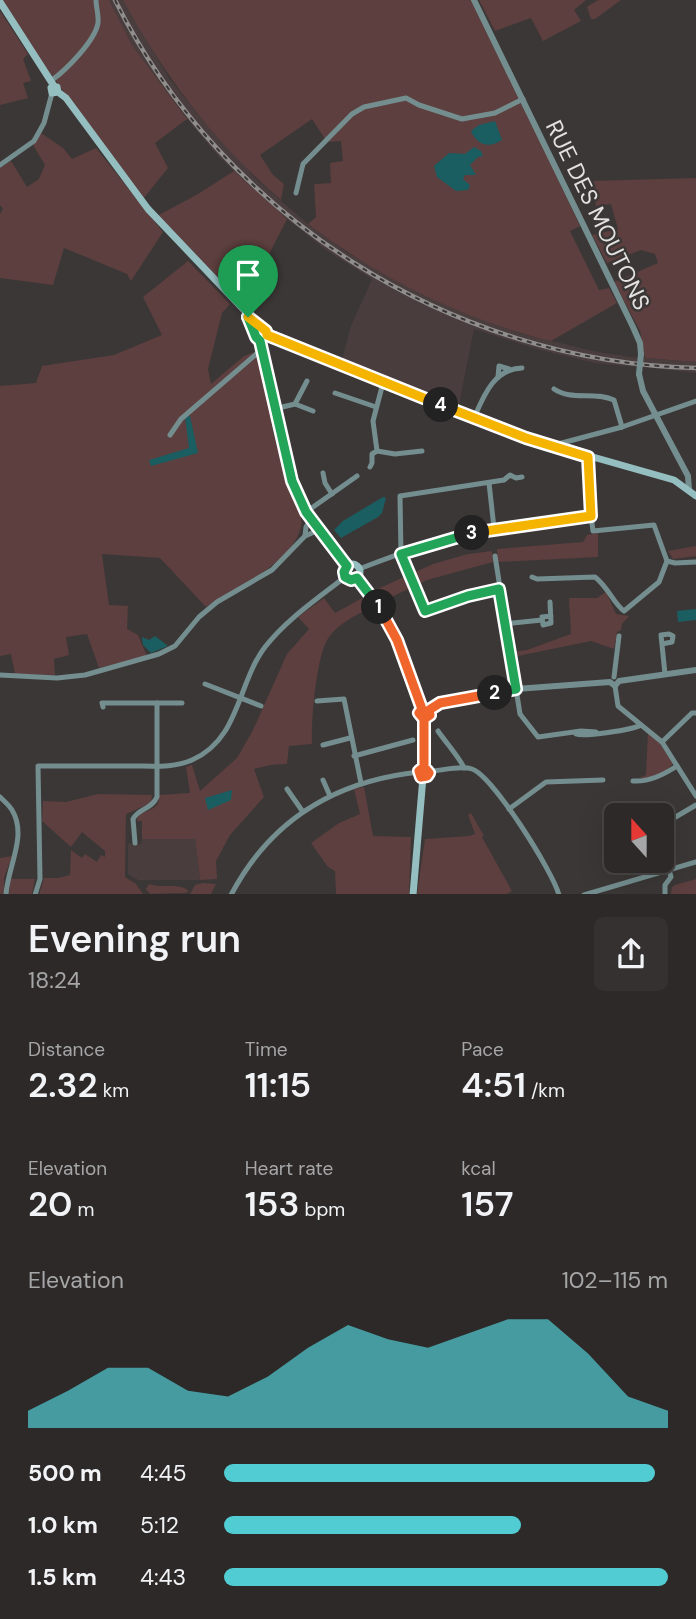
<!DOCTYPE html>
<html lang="en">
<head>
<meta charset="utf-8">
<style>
  body { margin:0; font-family:"DM Sans",sans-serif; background:#343130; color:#f1f3f6; height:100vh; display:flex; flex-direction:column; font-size:26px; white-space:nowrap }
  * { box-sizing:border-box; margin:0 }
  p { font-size:23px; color:#a6a6a8 }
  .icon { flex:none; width:38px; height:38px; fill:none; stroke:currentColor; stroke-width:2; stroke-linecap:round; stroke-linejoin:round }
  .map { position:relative; height:894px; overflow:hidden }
  .details { display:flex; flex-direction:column; background:#2c2928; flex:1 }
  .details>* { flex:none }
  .needle { width:46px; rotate:339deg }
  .buttons { position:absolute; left:604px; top:803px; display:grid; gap:14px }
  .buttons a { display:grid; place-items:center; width:70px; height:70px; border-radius:10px; background:#2c2928; box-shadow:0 7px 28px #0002,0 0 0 2px #484545; font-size:35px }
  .pin { position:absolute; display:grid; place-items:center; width:60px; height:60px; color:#fff; margin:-72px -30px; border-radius:50% 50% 50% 0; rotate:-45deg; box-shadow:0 0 7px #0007 }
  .pin .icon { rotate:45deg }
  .km { position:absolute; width:35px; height:35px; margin:-18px; border-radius:50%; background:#222; color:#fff; font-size:19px; line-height:35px; text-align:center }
  .round { display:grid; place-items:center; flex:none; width:74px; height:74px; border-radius:10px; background:#343130 }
  .overview { display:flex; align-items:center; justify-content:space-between; height:119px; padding:0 28px }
  h1 { font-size:38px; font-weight:600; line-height:52px }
  .metrics { display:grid; grid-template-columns:repeat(3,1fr); gap:10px; height:119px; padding:7px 28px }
  .metrics div { display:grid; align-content:center }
  .metrics b { font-size:35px; font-weight:600 }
  .metrics small { font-size:19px; font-weight:400 }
  .metrics p { font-size:19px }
  .chart { height:196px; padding:14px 28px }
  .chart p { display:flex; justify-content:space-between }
  .chart svg { width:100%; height:126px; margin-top:7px; fill:#51ccd3; opacity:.7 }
  ul { padding:0 28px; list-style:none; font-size:23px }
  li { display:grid; grid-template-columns:112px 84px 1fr; align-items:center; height:52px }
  li i { height:18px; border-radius:9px; background:#51ccd3 }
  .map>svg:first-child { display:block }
</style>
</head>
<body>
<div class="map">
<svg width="696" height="895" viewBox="0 0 696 895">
  <rect width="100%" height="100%" fill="#3b3736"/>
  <g fill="#493d3d">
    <path d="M109,0H123L169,78L200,117L257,180L308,224L346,252L427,295L479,318L522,334L598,352L638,358L637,367L595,363L540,350L474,329L459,405H452L341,363L351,326L372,279L326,250L287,219L219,157L187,119L132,45Z"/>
    <path d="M643,358L696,362V373L642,367Z"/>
    <path d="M142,839H195L200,880H138L128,874V844H141Z"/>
  </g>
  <g fill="#5c3f3e">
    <path d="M0,0H109L132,45L187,119L155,143L168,168L143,199L7,15Z"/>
    <path d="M123,0H474L580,226L570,231L599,290L609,288L617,303L551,341C464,320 379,278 308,224L316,217L314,184L331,183L330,163L343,161L341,141L327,142L312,119L260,155L273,175L284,184L281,200C215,144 164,75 123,0Z"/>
    <path d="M479,0H586L574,10L581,21L543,41L531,18L495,31Z"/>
    <path d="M598,0H621L595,19H591L587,7Z"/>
    <path d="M0,11L28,54L23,59L31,81L23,83L28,98L0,105Z"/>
    <path d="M41,133L63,148L72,159L96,148L163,232L131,281L127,274L64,248L53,285L0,278V214L3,209L0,205V168L11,161L27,187L39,179L45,165L33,145Z"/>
    <path d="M234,171L287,219L242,307L157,216L198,194Z"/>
    <path d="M696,178V362L645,358L640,331L614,282L658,263L655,254L641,250L607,263L592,235L618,229L611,204L596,206L591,181Z"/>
    <path d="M188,261L230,304L222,313L208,369L211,384L244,356L255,352L259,354C267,393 271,436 285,474C291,491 306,513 300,530C290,564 234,589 206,607L160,558L102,554L109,605L128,606L127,629L138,635L147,656L99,668L87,634L66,637L69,655L54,659L55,675L15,674L11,654L0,656V386L36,383L42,366L114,355L162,335L143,297Z"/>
    <path d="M598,533V557L497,562V549L583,542L587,535Z"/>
    <path d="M696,546V556L673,559L668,551Z"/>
    <path d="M492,551L493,562L427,580L381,602L373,591L433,564L468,554Z"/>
    <path d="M606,592L616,614L629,616L622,624L621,630L617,632L614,649L591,641L513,657L512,652L527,650L571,634L569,598H597Z"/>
    <path d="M366,596L374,606C357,615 340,622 329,637C316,654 311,722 312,744L289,746L287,764L270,765L254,769L264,797L230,835L216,861L217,879L200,880L195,839H142V821H137L138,816C148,808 160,811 159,795L190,793L186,767L192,765L200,791L237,758L253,730L287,654L309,629L298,617L324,598L335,613Z"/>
    <path d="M648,733L659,742L673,764C666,772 650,780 639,778L646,775Z"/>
    <path d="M364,787L373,836L411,837L409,894H336L335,871L328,867L311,843L339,823L360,814L354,789Z"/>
    <path d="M98,794L152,795L151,803L126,814L125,877L136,884L143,894L39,895L44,878H58L70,875L71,850L82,858L85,854L97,862L101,855L105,857V851L82,832L71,847L42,821L43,801L66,802Z"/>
    <path d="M471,813L484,836L482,837L512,891L506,895L417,894L425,839L469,836L475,834L468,815Z"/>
    <path d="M12,856L4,878V894H0V858Z"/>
    <path d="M10,879H35L32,894L9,895Z"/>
    <path d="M696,879V894H671L672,887L675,885Z"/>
    <path d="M203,883L216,884L211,894H190L195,885Z"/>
    <path d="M149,884C162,889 179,882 189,891L186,893L150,894L146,889Z"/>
  </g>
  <g fill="#1b5e62">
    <path d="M495,121L502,140C489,149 477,145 471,131L479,125Z"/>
    <path d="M474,147L481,151L483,156L478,157L470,165L476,175H465L463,179L470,185L468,190L456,191L437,177L434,166L449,153L465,154Z"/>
    <path d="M190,416L198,453L151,466L149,460L189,448L185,417Z"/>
    <path d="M383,497L386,498L382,513L378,517L341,538L334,530L343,521Z"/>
    <path d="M696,609V620L678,622L677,611Z"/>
    <path d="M155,636L168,646L151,653L143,645L142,637L149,640Z"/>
    <path d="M232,790L231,800L208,810L205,798Z"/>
  </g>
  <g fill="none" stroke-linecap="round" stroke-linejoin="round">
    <g stroke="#748e8f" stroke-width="5">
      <path d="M52,80C66,70 95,41 98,23C99,16 96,7 96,0"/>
      <path d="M0,165L34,141L44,123L52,93"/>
      <path d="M296,193L303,164L352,114L364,107L406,98L419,105L462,119L495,113L523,99"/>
      <path d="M498,377L499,366L509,369"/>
      <path d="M307,381L295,404L313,411"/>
      <path d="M554,389C571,401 595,391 614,400L622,427"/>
      <path d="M335,393L376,407"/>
      <path d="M274,409L295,404"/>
      <path d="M474,418C484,395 494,369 522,368"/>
      <path d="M170,435L181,419L261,350"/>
      <path d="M553,447L558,444L622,427L696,401"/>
      <path d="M377,451L395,454L422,451"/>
      <path d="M588,457L591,516"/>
      <path d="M370,467L372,463V454L377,451L373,421L383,383"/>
      <path d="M323,473L325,483L332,494"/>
      <path d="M489,483L494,528"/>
      <path d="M306,512L357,476"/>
      <path d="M305,536L306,527L311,519"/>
      <path d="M495,556L520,714L538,737L581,731L596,732"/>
      <path d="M359,569C403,552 448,536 494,528C526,522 559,519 591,516L593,531L654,525L667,561"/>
      <path d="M532,577L537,579L595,577C608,587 614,604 624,611L659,582L667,561L675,563L696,562"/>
      <path d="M499,589L469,596L425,611L401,554L400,496L504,480L510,475L516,478L522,477"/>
      <path d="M550,602L551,623L543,625L542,617L551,616"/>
      <path d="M504,624L542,620"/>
      <path d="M662,644L672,642L673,636L669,634L661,635L665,674"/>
      <path d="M0,675L57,678L85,675L159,654L175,646L199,617L217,602L272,570L305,536L319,530"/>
      <path d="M614,677L619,636"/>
      <path d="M205,684L261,706"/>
      <path d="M615,686L618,706L662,742L696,796"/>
      <path d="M317,701L344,699L361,783"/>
      <path d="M103,707L102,703H157"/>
      <path d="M438,731C444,740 462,761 464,768"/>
      <path d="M576,734C584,737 632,730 641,725"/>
      <path d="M662,742L692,713H696"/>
      <path d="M323,745L350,738"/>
      <path d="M354,756L413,740"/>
      <path d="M429,771C442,771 460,765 472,769C493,776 553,872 559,895"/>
      <path d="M323,780L330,796"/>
      <path d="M633,781C649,782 663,775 677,766"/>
      <path d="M287,789L303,812"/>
      <path d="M0,797C4,801 9,805 12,810C28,836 7,868 6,895"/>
      <path d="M509,809L546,782L603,780"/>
      <path d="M662,825L696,805"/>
      <path d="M135,843L133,819C139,808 151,810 157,797V703H182"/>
      <path d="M35,895L40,879L38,766C70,766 102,766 134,766C153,766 174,768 192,760C240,739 237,684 265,647C287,619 317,599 345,577"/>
      <path d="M231,895C271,819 335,781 419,772"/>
      <path d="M584,895L696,862"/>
      <path d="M665,895V885L671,877L669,870"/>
    </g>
    <g stroke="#748e8f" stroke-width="6">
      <path d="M474,0L633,327L640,343L641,354"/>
      <path d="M639,374L643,391L688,476L689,490"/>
      <path d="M429,710L440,703L516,689L610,682L615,686L619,681L696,670"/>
    </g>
    <g stroke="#95bec0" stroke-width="7">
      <path d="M0,2L54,86"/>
      <path d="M58,92L52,93L51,88L57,87L58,92L66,98L148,209L262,329"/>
      <path d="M267,335L526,438L674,480L696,496"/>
      <path d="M260,341L266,338L267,335L262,329L256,331L255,336L260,341L291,481L306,512L347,566"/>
      <circle cx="352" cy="572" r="8"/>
      <path d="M357,578L374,599L397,640L421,709"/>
      <circle cx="424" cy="714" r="5.5"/>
      <path d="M424,767L419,772L423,777L429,773L424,767V719"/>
      <path d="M413,895L423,777"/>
    </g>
    <g stroke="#908d8d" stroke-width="4.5">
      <path id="rail" d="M115,0C223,218 453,362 696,368"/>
    </g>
    <use href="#rail" stroke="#3b3736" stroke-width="2" stroke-dasharray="5" stroke-linecap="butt"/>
    <path stroke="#748e8f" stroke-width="6" d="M639,374L641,354"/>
  </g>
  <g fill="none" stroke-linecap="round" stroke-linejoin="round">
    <g stroke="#fff" stroke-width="14">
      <path id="split-1" d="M248,317L256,337L260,341L292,481L306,512L347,566L344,572L345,577L351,580L357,578L379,607"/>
    </g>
    <g stroke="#fff" stroke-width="14">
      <path id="split-2" d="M379,607L397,640L422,709L419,713L424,719V767L429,773L427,776L421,777L419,771L424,767V719L430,715L429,710L440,703L495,693"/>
    </g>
    <g stroke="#fff" stroke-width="14">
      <path id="split-3" d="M472,533L401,554L425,611L468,596L499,589L516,689L495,693"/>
    </g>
    <g stroke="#fff" stroke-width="14">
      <path id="split-4" d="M441,405L526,438L588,457L591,516L472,533"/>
    </g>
    <g stroke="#fff" stroke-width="14">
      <path id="split-5" d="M248,317L266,331L267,335L441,405"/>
    </g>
    <use href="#split-1" stroke="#22a559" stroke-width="9"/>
    <use href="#split-2" stroke="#f0652b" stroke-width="9"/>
    <use href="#split-3" stroke="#22a559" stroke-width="9"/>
    <use href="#split-4" stroke="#f5b400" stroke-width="9"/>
    <use href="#split-5" stroke="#f5b400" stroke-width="9"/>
  </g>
  <g text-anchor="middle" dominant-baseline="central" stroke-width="5" stroke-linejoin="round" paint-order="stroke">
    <g font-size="23" fill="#e3e1e1" stroke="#3b3736">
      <text transform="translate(598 215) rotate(64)">RUE DES MOUTONS</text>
    </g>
  </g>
</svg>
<div class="buttons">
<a><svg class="needle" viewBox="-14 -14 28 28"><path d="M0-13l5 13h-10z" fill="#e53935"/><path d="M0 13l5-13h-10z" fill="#a6a6a8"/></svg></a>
</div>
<div class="pin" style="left:248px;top:317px;background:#1e9e55"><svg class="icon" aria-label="arrive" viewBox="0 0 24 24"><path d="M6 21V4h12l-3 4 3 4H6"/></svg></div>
<b class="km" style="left:379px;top:607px">1</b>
<b class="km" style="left:495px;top:693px">2</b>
<b class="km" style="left:472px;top:533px">3</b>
<b class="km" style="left:441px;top:405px">4</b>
</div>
<section class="details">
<div class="overview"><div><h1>Evening run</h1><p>18:24</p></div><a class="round"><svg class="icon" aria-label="share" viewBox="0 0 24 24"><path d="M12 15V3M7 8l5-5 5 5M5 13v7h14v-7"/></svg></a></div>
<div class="metrics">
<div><p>Distance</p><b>2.32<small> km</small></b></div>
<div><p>Time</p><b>11:15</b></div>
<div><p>Pace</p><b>4:51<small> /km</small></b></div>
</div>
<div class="metrics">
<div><p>Elevation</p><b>20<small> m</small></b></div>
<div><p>Heart rate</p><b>153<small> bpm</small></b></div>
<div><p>kcal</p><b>157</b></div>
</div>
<div class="chart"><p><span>Elevation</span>102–115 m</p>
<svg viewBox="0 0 160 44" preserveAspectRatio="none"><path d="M0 44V38L10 31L20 23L30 23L40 31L50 33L60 26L70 16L80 8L90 13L100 16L110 11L120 6L130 6L140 18L150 33L160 38V44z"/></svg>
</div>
<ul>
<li><b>500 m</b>4:45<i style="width:97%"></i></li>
<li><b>1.0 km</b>5:12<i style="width:67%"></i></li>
<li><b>1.5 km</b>4:43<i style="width:100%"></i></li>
</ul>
</section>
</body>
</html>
